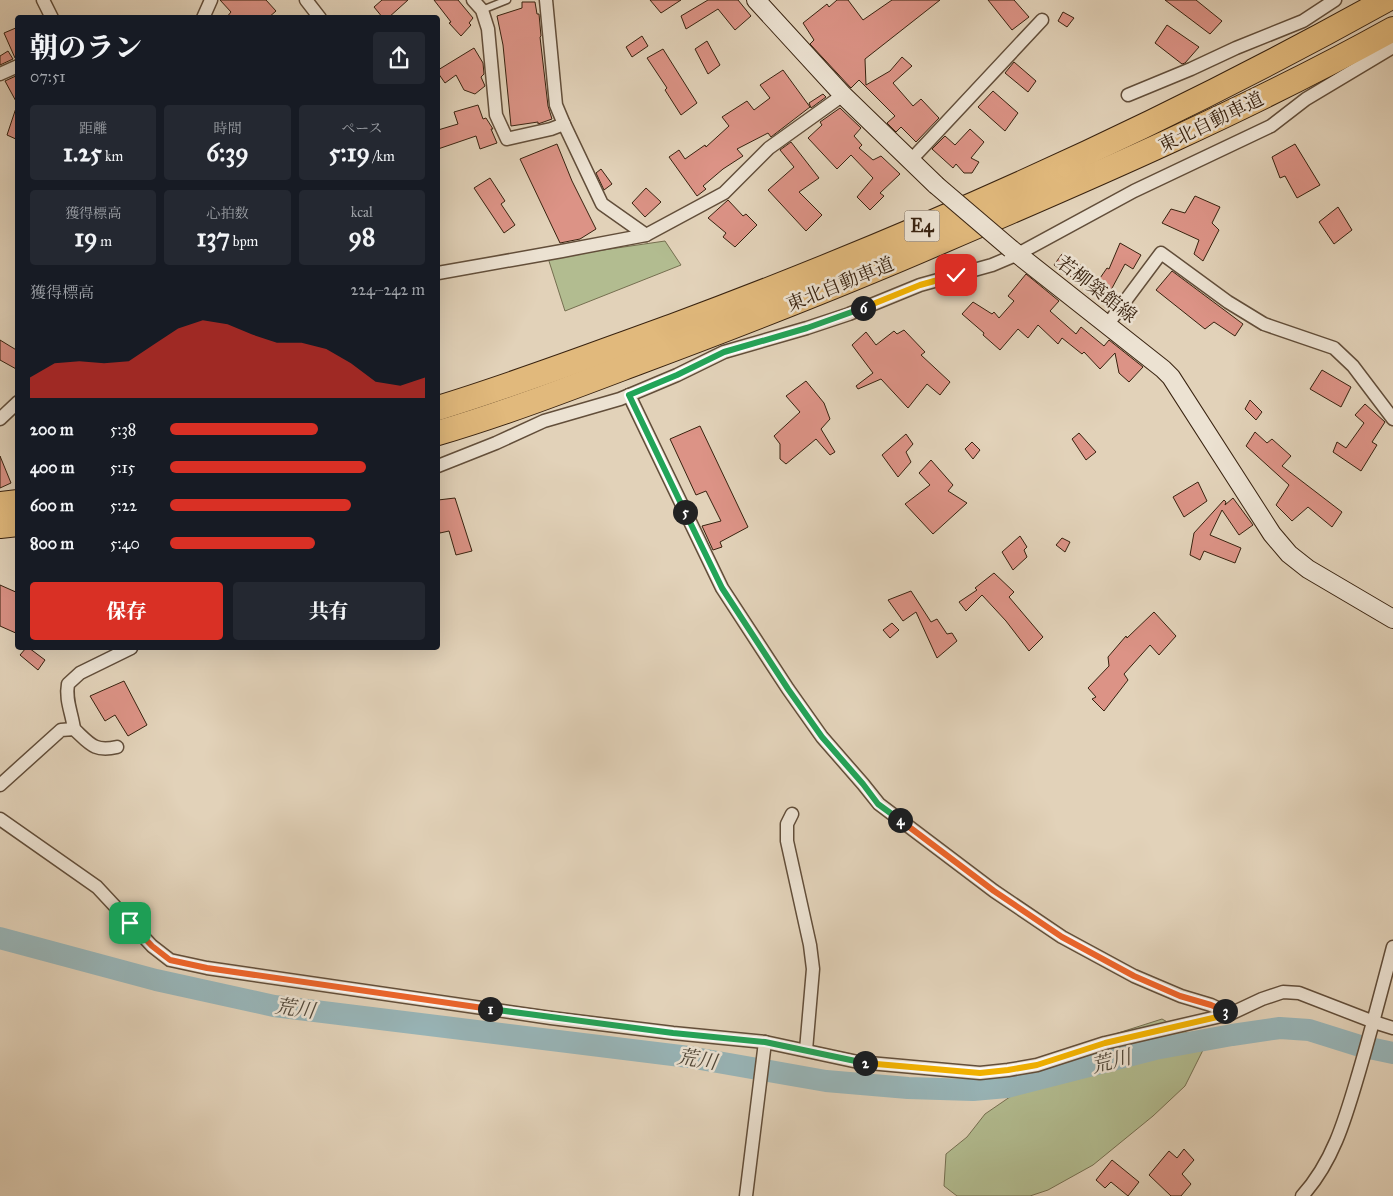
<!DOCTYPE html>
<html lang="ja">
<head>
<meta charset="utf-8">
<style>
  body { margin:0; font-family:"IM FELL Great Primer","Noto Serif JP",serif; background:#242831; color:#f1f3f6; height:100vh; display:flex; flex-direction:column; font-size:19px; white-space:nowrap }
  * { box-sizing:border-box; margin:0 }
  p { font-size:16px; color:#9ea1a6 }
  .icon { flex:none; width:28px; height:28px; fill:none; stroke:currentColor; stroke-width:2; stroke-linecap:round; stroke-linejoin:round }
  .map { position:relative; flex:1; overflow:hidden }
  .side { position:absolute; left:15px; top:15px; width:425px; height:635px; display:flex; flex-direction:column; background:#171b24; border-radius:5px; box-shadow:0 5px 20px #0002 }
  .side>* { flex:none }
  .pin { position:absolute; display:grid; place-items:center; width:42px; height:42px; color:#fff; margin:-21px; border-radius:10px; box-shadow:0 2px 8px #0006 }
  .km { position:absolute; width:25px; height:25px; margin:-12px; border-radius:50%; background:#222; color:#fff; font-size:14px; line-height:25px; text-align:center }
  .round { display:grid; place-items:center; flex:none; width:52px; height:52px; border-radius:5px; background:#242831 }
  .overview { display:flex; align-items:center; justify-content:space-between; height:85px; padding:0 15px }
  h1 { font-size:28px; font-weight:800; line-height:38px }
  .metrics { display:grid; grid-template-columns:repeat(3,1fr); gap:8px; height:85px; padding:5px 15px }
  .metrics div { display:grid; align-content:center; border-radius:5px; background:#242831; text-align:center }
  .metrics b { font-size:25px; font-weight:800 }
  .metrics small { font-size:14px; font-weight:400 }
  .metrics p { font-size:14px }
  .chart { height:140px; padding:10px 15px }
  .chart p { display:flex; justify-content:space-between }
  .chart svg { width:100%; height:90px; margin-top:5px; fill:#d93025; opacity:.7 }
  .cta { display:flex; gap:10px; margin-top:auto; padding:10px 15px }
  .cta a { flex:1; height:58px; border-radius:5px; background:#d93025; color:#fff; font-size:20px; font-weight:800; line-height:58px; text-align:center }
  .cta a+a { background:#242831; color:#f1f3f6 }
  ul { padding:0 15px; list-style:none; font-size:16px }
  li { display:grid; grid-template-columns:80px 60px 1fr; align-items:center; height:38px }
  li i { height:12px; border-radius:6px; background:#d93025 }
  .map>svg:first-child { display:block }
</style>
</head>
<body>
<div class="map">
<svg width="1393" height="1196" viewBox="0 0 1393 1196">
  <rect width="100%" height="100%" fill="#e2d2b9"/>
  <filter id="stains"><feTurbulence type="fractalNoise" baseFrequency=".004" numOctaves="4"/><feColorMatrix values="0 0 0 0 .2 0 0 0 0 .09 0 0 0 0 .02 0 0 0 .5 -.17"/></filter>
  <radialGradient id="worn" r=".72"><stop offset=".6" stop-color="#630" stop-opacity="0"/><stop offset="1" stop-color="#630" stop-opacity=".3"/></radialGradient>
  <g fill="#b2bc90" stroke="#756f50">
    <path d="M665,241L681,265L565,311L548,258Z"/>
    <path d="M1162,1019L1191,1035L1205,1046L1185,1086L1153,1116L1093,1165L1048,1190L1030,1196H957L944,1186L946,1154L967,1137L985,1114L1058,1064L1118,1033Z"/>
  </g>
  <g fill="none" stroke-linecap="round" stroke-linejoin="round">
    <path stroke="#98b5b8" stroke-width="22" d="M0,938L156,980L274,1006L689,1057L826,1081L908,1088L973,1090L1007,1087L1155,1049L1232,1035L1280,1028L1309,1030L1360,1046L1393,1053"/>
  </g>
  <g fill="#dc9386" stroke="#38220f">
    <path d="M220,0H266L276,11L268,18H226L231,12Z"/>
    <path d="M382,0H408L388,18H383L374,7Z"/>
    <path d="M434,0H458L473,18L469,23L471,25L461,36L449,23L451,22Z"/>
    <path d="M650,0H681L661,13Z"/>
    <path d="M708,0H738L751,16L735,30L718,9L686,29L681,16Z"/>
    <path d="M837,0H848L863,20L892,0H940L865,59L866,85L890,71L902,57L912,66L893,83L913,106L921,99L939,118L916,142L901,127L896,132L887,123L895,116L859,80L851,88L810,44L814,40L803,23L827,4L829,7Z"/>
    <path d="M988,0H1014L1029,17L1012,30Z"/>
    <path d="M1165,0H1196L1222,21L1210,34Z"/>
    <path d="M522,2H535L537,14H539L541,36L540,37L548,106L552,119L538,124V122L511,126L503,45L497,16L522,8Z"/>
    <path d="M1063,12L1074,18L1067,27L1058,21Z"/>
    <path d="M1167,25L1199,47L1185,63L1182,64L1155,43Z"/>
    <path d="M18,27V58H15L4,33Z"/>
    <path d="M642,36L648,46L632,57L626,47Z"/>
    <path d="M707,41L720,65L708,74L695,49Z"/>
    <path d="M474,48L483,63L484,74L481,77L485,86L475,94L464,90L456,75L445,83L438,73V70Z"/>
    <path d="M663,49L697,103L681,115L665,90L667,88L647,58Z"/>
    <path d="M8,51L13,59L0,65V56Z"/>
    <path d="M1014,62L1036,81L1028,92L1005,73Z"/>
    <path d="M783,70L810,107L771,137L768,133L737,149L743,156L723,169L703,186L706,189L697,196L669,157L679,150L685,159L705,145L706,147L729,126L722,117L747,101L754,110L770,98L760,85Z"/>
    <path d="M18,75V105L5,81Z"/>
    <path d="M993,91L1018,113L1005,131L978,107Z"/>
    <path d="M823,94L826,97L811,108L809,103Z"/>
    <path d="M478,105L483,119L486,118L493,129H491L497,143L480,149L476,136L438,149V130L458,124L454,112Z"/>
    <path d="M16,108L18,109V140L7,135Z"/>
    <path d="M840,108L861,128L854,136L862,145L859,148L873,160L881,156L900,174L880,193L884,196L870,210L857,197L873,178L851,155L837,169L808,138L822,125L820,122Z"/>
    <path d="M970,129L984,142L971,158L979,162L972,173H964L956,164L953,168L932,149L945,136L955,145Z"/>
    <path d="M791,142L819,178L799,192L822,215L806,231L768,190L794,167L780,150Z"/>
    <path d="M557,144L572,181L596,229L580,239L560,243L520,159Z"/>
    <path d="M1295,144L1320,185L1297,198L1285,176L1280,178L1272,157Z"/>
    <path d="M601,169L612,184L604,190L596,173Z"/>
    <path d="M490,178L505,201L501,204L515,225L504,233L474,188Z"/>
    <path d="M646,188L661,202L645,217L632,203Z"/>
    <path d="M1195,196L1220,207L1212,223L1219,230L1203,261L1194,254L1199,240L1162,223L1171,209L1185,213Z"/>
    <path d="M728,200L743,216L746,214L757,225L735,247L723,237L726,233L708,218Z"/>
    <path d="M1338,207L1352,230L1334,244L1319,222Z"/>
    <path d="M1120,243L1141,255L1133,269L1125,264L1111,290L1098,281L1107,268L1109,269Z"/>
    <path d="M1062,254L1089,270L1079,282L1054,265Z"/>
    <path d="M1172,271L1243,324L1235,336L1214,322L1205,329L1156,290Z"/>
    <path d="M1026,274L1059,301L1050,311L1076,334L1081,327L1104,346L1109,340L1143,367L1129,382L1119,373L1115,353L1100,369L1084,352L1082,354L1062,338L1058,344L1038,325L1028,338L1018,329L1000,350L983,335L984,333L962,314L973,302L992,314L994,312L999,318L1014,301L1008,296Z"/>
    <path d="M904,330L925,352L921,355L950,382L940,395L927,384L908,408L881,379L858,389L856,386L873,373L852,345L866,332L876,345L894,331L897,334Z"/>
    <path d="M0,340L18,351V370L0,360Z"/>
    <path d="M1322,370L1351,387L1341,407L1310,389Z"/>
    <path d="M806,381L824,403L830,419L821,429L835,452L830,455L816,439L786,464L780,459V444L774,436L800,412L786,396Z"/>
    <path d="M1250,400L1262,412L1256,420L1245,409Z"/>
    <path d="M1365,404L1385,422L1372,442L1377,445L1361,471L1333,452L1337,442L1346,448L1364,423L1355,415Z"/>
    <path d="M700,426L748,527L720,542L722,547L713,550L702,526L721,521L706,491L696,495L670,439Z"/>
    <path d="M1255,432L1267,443L1272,439L1291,456L1282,466L1342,512L1332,527L1308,507L1292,521L1276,505L1289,485L1246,446Z"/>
    <path d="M1079,433L1096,452L1086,460L1072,439Z"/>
    <path d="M906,434L913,444L906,452L911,462L898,477L882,455Z"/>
    <path d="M972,442L980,450L973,459L965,449Z"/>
    <path d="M0,456L11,483L0,488Z"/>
    <path d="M931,460L953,485L948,491L967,503L933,534L905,504L930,485L919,473Z"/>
    <path d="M1198,482L1207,501L1184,517L1173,497Z"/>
    <path d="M455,498L472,551L456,555L449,531L440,533L438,526V500Z"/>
    <path d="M1233,498L1253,525L1239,535L1222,510L1210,535L1241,548L1235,563L1204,551L1200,560L1190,555L1194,533L1224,500L1226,502L1225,505Z"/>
    <path d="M1020,536L1027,547L1024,550L1027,557L1013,570L1002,552Z"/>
    <path d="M1062,538L1070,542L1065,552L1056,545Z"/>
    <path d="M994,573L1014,592L1009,597L1043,637L1029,651L1006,621L982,595L966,611L959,602L977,590L975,588Z"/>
    <path d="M0,585L18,593V634L0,626Z"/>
    <path d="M911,591L931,622L937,619L947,634L952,633L957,641L937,658L916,612L903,621L888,600Z"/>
    <path d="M1154,612L1176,636L1159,655L1150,645L1124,674L1128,680L1104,711L1092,699L1096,697L1088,688L1109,666L1108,657L1126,636L1127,638Z"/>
    <path d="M892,623L899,630L890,638L883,630Z"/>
    <path d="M26,648H29L45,660L38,670L20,655Z"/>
    <path d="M124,681L147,725L128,736L115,715L105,721L90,696Z"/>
    <path d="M1184,1149L1194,1160L1182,1174L1191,1184L1181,1196H1171L1149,1175L1169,1151L1177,1158Z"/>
    <path d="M1112,1160L1139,1182L1128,1196L1111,1182L1105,1188L1096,1180Z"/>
  </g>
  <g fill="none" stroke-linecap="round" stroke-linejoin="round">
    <g stroke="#624e3a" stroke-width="9">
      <path id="lane" d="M482,10L507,0"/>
    </g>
    <g stroke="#624e3a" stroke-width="15">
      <g id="street">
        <path d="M43,0L52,18"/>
        <path d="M306,0L320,18"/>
        <path d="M473,0L482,10L488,29L496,115L507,139L551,129L564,124"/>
        <path d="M546,0L556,105L564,124L602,204L646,235"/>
        <path d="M203,18L211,0"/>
        <path d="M0,74L18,66"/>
        <path d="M1128,95L1191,69L1236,48L1303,21L1335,0"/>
        <path d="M911,160L1042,20"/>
        <path d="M438,273L562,251L646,235L724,193L769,148L843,95"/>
        <path d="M1108,324L1161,253L1228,302L1264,324L1334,348L1353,366L1393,419"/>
        <path d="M629,395L722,588L788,689L822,737L863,784L879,804L994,891L1062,937L1134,976L1181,996L1211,1005L1230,1014"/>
        <path d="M0,419L18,402"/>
        <path d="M438,466L496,443L544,421L620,399L677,375L724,352L807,328L849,314L920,285L992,265L1018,254L1134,191L1271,126L1306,99L1393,47"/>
        <path d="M74,729C72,713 65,700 68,684L80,673L131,648"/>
        <path d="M0,785L61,730L74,729C90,744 94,752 117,747"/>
        <path d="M792,814L787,824V841L810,945L813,969L806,1050"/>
        <path d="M0,819L97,887L152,946L170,960L207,968L551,1018L673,1033L765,1042"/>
        <path d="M746,1196L765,1042L858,1062L980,1073L1008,1070L1037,1065L1105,1043L1230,1014L1262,999L1283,992L1299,993L1374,1022L1393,1028"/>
        <path d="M1302,1196C1334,1161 1346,1116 1359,1072C1371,1031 1382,989 1393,947"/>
      </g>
    </g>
    <g stroke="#38220f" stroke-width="20">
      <g id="secondary">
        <path d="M756,0L843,95L936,185"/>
        <path d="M1011,249L1163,369L1171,377L1272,534L1289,554L1308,569L1393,619"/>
      </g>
    </g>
    <g stroke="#38220f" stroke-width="26">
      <g id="highway">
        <path d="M438,408C517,384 595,354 673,326C918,235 1158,127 1386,0"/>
        <path d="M438,433C506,413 573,387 639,362C741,324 841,285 940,242C1094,176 1247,110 1393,29"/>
        <path d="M0,504L18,502"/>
        <path d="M0,526L18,524"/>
      </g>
    </g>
    <use href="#lane" stroke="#ece2d2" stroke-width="6"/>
    <use href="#street" stroke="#ece2d2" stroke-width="12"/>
    <use href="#secondary" stroke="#ece2d2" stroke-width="18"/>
    <use href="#highway" stroke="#e1b97c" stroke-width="24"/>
    <g stroke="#38220f" stroke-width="20" stroke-linecap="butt">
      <path id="secondary-bridge" d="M936,185L1011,249"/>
    </g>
    <use href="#secondary-bridge" stroke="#ece2d2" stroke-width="18"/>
  </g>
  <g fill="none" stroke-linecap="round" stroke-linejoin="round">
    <g stroke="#fff" stroke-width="10">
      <path id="split-1" d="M130,923L152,946L170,960L207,968L490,1009"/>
    </g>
    <g stroke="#fff" stroke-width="10">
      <path id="split-2" d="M490,1009L673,1033L765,1042L865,1063"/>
    </g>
    <g stroke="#fff" stroke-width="10">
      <path id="split-3" d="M865,1063L980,1073L1008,1070L1037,1065L1105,1043L1230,1014L1225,1011"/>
    </g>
    <g stroke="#fff" stroke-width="10">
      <path id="split-4" d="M900,820L994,891L1062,937L1134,976L1180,996L1211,1005L1225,1011"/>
    </g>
    <g stroke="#fff" stroke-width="10">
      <path id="split-5" d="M685,512L722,588L788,689L822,737L863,784L878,804L900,820"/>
    </g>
    <g stroke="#fff" stroke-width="10">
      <path id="split-6" d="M685,512L629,395L677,375L724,352L807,328L863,308"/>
    </g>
    <g stroke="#fff" stroke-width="10">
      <path id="split-7" d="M863,308L920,285L956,275"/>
    </g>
    <use href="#split-1" stroke="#f0652b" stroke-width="6"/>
    <use href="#split-2" stroke="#22a559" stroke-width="6"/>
    <use href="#split-3" stroke="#f5b400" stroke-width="6"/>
    <use href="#split-4" stroke="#f0652b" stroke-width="6"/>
    <use href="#split-5" stroke="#22a559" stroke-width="6"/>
    <use href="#split-6" stroke="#22a559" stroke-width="6"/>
    <use href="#split-7" stroke="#f5b400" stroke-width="6"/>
  </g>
  <g text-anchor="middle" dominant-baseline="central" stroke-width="5" stroke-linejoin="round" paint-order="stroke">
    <rect fill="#ece2d2" stroke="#6e5c4a" stroke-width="1" x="904.5" y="210.5" width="35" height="31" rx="4"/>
    <g font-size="18" font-weight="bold" fill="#38220f">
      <text x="922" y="226">E4</text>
    </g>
    <g font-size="19" fill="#38220f" stroke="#ece2d2">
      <text transform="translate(1211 122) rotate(-26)">東北自動車道</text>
      <text transform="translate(840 284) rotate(-22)">東北自動車道</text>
      <text transform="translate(1097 289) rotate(38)">若柳築館線</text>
    </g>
    <g font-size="20" font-style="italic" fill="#504739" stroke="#ece2d2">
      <text transform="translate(295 1008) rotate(8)">荒川</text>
      <text transform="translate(697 1059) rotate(9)">荒川</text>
      <text transform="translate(1111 1061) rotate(-14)">荒川</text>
    </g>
  </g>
  <rect width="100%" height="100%" filter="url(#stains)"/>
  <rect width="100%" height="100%" fill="url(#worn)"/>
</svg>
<div class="pin" style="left:130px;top:923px;background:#1e9e55"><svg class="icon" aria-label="arrive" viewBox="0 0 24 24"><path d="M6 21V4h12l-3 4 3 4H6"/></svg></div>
<div class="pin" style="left:956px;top:275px;background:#d93025"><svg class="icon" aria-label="check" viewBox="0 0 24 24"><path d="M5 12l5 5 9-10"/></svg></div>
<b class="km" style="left:490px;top:1009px">1</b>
<b class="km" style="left:865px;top:1063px">2</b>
<b class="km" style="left:1225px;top:1011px">3</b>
<b class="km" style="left:900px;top:820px">4</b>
<b class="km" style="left:685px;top:512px">5</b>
<b class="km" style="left:863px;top:308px">6</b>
<section class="side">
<div class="overview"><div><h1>朝のラン</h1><p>07:51</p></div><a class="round"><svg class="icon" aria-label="share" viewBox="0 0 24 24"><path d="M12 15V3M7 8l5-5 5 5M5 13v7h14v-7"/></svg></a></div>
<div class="metrics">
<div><p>距離</p><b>1.25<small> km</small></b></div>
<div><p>時間</p><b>6:39</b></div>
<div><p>ペース</p><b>5:19<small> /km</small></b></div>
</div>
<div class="metrics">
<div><p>獲得標高</p><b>19<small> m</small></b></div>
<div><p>心拍数</p><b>137<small> bpm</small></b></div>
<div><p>kcal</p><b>98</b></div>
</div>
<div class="chart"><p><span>獲得標高</span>224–242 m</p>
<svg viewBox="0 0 160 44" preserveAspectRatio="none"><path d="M0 44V34L10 27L20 26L30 27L40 26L50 18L60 10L70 6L80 8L90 13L100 17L110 17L120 20L130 27L140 36L150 38L160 34V44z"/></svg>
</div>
<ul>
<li><b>200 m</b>5:38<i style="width:58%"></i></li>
<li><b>400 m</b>5:15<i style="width:77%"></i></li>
<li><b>600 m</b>5:22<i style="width:71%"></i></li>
<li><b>800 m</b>5:40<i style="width:57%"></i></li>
</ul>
<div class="cta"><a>保存</a><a>共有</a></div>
</section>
</div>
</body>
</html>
